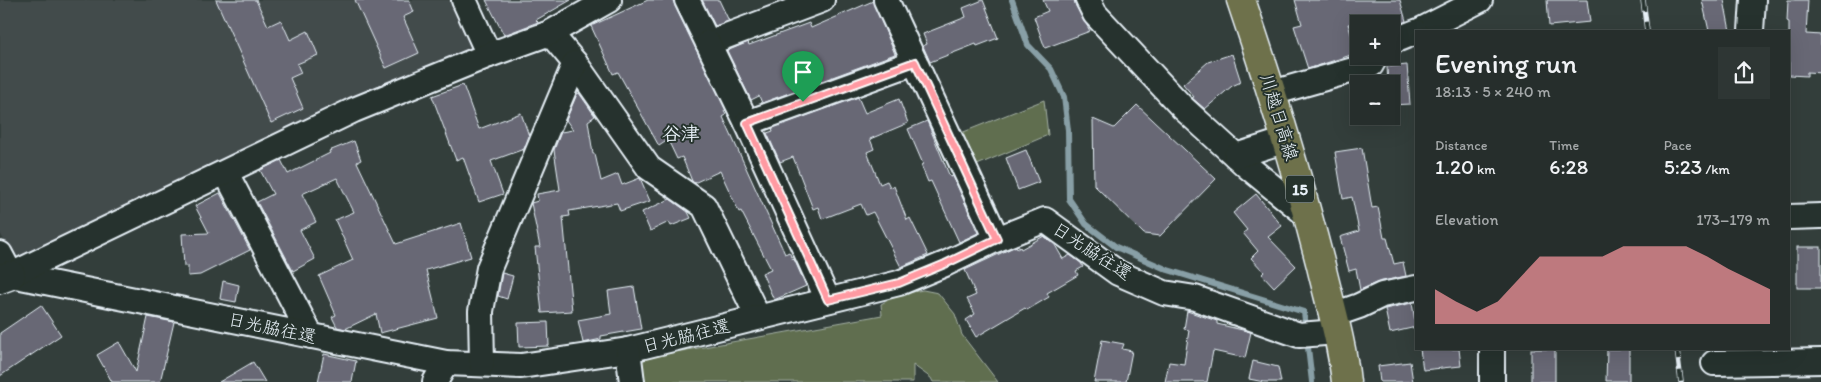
<!DOCTYPE html>
<html lang="en">
<head>
<meta charset="utf-8">
<style>
  body { margin:0; font-family:Itim,"Klee One",sans-serif; background:#2e3634; color:#f1f3f6; height:100vh; display:flex; flex-direction:column; font-size:19px; white-space:nowrap }
  * { box-sizing:border-box; margin:0 }
  p { font-size:16px; color:#a4a8a9 }
  .icon { flex:none; width:28px; height:28px; fill:none; stroke:currentColor; stroke-width:2; stroke-linecap:round; stroke-linejoin:round }
  .map { position:relative; flex:1; overflow:hidden }
  .sheet { position:absolute; left:1415px; top:30px; width:375px; height:320px; display:flex; flex-direction:column; background:#262e2c; border-radius:0px; box-shadow:0 5px 20px #0002,0 0 0 1px #424a48 }
  .sheet>* { flex:none }
  .tools { position:absolute; left:1350px; top:15px; display:grid; gap:10px }
  .tools a { display:grid; place-items:center; width:50px; height:50px; border-radius:0px; background:#262e2c; box-shadow:0 5px 20px #0002,0 0 0 1px #424a48; font-size:25px }
  .pin { position:absolute; display:grid; place-items:center; width:42px; height:42px; color:#fff; margin:-51px -21px; border-radius:50% 50% 50% 0; rotate:-45deg; box-shadow:0 0 5px #0007 }
  .pin .icon { rotate:45deg }
  .round { display:grid; place-items:center; flex:none; width:52px; height:52px; border-radius:0px; background:#2e3634 }
  .summary { display:flex; align-items:center; justify-content:space-between; height:85px; padding:0 20px }
  h1 { font-size:28px; font-weight:600; line-height:38px }
  .stats { display:grid; grid-template-columns:repeat(3,1fr); gap:8px; height:85px; padding:5px 20px }
  .stats div { display:grid; align-content:center }
  .stats b { font-size:21px; font-weight:600 }
  .stats small { font-size:14px; font-weight:400 }
  .stats p { font-size:14px }
  .chart { height:140px; padding:10px 20px }
  .chart p { display:flex; justify-content:space-between }
  .chart svg { width:100%; height:90px; margin-top:5px; fill:#ff9aa2; opacity:.7 }
  .map>svg:first-child { display:block }
</style>
</head>
<body>
<div class="map">
<svg width="1821" height="382" viewBox="0 0 1821 382">
  <rect width="100%" height="100%" fill="#333e3b"/>
  <filter id="ink" filterUnits="userSpaceOnUse"><feTurbulence type="fractalNoise" baseFrequency=".02" numOctaves="2"/><feDisplacementMap in="SourceGraphic" scale="10" xChannelSelector="R" yChannelSelector="G"/><feConvolveMatrix kernelMatrix="1 2 1 2 8 2 1 2 1" color-interpolation-filters="sRGB"/></filter>
  <g filter="url(#ink)">
    <path fill="#434b4c" d="M0,0H458L474,42L469,49L267,137L18,264L0,233Z"/>
    <g fill="#606e50" stroke="#a4b0a4">
      <path d="M1044,100L1048,135L970,168L956,135Z"/>
      <path d="M923,290L938,293L955,314L962,335L998,382H933L931,378L913,365V382H640L637,359L882,315L881,304L897,295Z"/>
    </g>
    <g fill="none" stroke-linecap="round" stroke-linejoin="round">
      <g stroke="#889fa6" stroke-width="6">
        <path d="M1012,0L1028,45L1051,69L1064,97L1068,130L1069,199L1086,224L1116,247L1168,270L1304,312L1306,329"/>
        <path d="M1307,339L1312,382"/>
      </g>
    </g>
    <g fill="#676875" stroke="#e8f1f8">
      <path d="M216,0H256L268,26L281,20L290,40L308,31L318,55L297,64L301,73L290,78L303,108L271,123Z"/>
      <path d="M355,0H409L414,12L403,17L419,53L386,68Z"/>
      <path d="M486,0H571L536,20L538,22L504,35Z"/>
      <path d="M648,0H673L675,6L726,110L724,111L726,115L723,117L785,254L789,252L793,260L794,259L806,286L774,300L762,273L771,269L741,211L739,212L720,171L694,183L692,181L682,157L677,159L668,140L659,146L618,72L613,74L591,26Z"/>
      <path d="M702,0H719L729,21L715,26Z"/>
      <path d="M983,0L998,38L977,46L976,44L930,62L923,46L927,44L923,34L966,17L963,8Z"/>
      <path d="M1043,0H1074L1076,6L1090,31L1045,48L1034,17L1048,11Z"/>
      <path d="M1295,0H1400L1406,21L1400,24H1348L1357,53L1308,69L1294,26L1302,24Z"/>
      <path d="M1547,0H1587L1590,22L1549,26Z"/>
      <path d="M1702,0H1724L1730,31H1709Z"/>
      <path d="M1788,0H1808L1806,34L1821,35V73L1807,72V76L1789,75V22L1787,21Z"/>
      <path d="M873,1L895,54L762,103L759,96L751,100L727,51L748,42L749,45L809,23L811,28Z"/>
      <path d="M1232,54L1241,82L1232,86L1205,109L1192,98L1194,97L1183,84L1208,62Z"/>
      <path d="M1407,65L1410,104L1391,105V84H1388L1387,67Z"/>
      <path d="M463,85L479,129L521,113L529,136L524,149L491,161L503,194L479,202L463,157L456,160L432,96Z"/>
      <path d="M579,93L595,116L588,121L593,154H595L601,181L618,174L622,185L640,178L650,201L620,211L617,203L569,211L570,216L563,217L572,311L542,313L535,247H540L531,203L538,201L537,194L560,190L554,150L561,132L573,130L566,120L577,94Z"/>
      <path d="M858,97L865,113L899,99L908,123L870,139L874,149L867,152L880,184L887,181L890,187L894,186L907,220L910,218L928,255L901,267L873,212L866,215L861,204L822,219L818,207L813,209L793,157L780,162L767,133L773,131L772,128Z"/>
      <path d="M1137,105L1216,179L1160,236L1144,234L1094,185L1093,119L1114,128Z"/>
      <path d="M927,121L950,177L953,176L978,233L959,242L931,181L928,182L921,165L923,164L908,129Z"/>
      <path d="M354,141L361,160L357,162L396,244L461,223L471,257L426,270L438,318L380,333L376,314L345,329L337,327L332,317L336,315L319,276L353,260L335,220L354,212L337,178L302,194L316,222L300,230L315,259L293,271L257,202L273,194L260,170L281,160L288,174L330,153L329,151Z"/>
      <path d="M1362,148L1372,208L1378,207L1384,238H1387L1394,264L1403,262L1406,276L1379,282L1360,290L1356,269L1349,271L1340,237L1359,231L1352,197L1343,199L1335,152Z"/>
      <path d="M1026,150L1039,182L1018,190L1006,158Z"/>
      <path d="M220,193L250,250L200,275L188,276V266H184L182,234L209,233L195,206Z"/>
      <path d="M1256,194L1282,226L1268,237L1296,266L1274,287L1262,274L1264,272L1251,258L1258,251L1243,233L1247,230L1233,213Z"/>
      <path d="M670,199L688,212L691,218L671,226L669,222L650,231L642,212Z"/>
      <path d="M1044,236L1055,245L1063,259L1070,255L1081,263L1083,267L1076,271L1078,275L1047,293L1049,297L1027,310L1025,308L976,337L966,320L975,314L967,299L976,295L965,270L1016,246L1017,249L1020,247L1021,249Z"/>
      <rect x="1797" y="247" width="24" height="41"/>
      <path d="M502,273L513,276L507,299L498,296Z"/>
      <path d="M223,281L239,285L236,302L220,299Z"/>
      <path d="M634,287L641,329L601,336V339L583,343L578,320L611,314L608,291Z"/>
      <path d="M1412,303L1416,327L1390,333L1385,309Z"/>
      <path d="M41,305L61,335L0,376V333Z"/>
      <path d="M1187,311L1217,321V324L1251,332L1245,358L1213,351L1207,382H1165L1169,362L1184,364L1189,330L1184,329Z"/>
      <path d="M148,317L174,322L160,382H112L97,355L119,342L136,372Z"/>
      <path d="M548,322L549,346L519,347L518,323Z"/>
      <path d="M1102,340L1124,344L1122,349L1132,351L1126,382H1094Z"/>
      <path d="M1420,349H1459L1461,366L1423,370Z"/>
      <rect x="1531" y="349" width="24" height="33"/>
      <path d="M1607,349H1629V381H1606Z"/>
      <path d="M324,354L356,361L352,382H318Z"/>
      <path d="M1253,361L1278,367L1281,382H1264L1249,379Z"/>
      <path d="M253,362L265,382H219Z"/>
      <path d="M1410,362L1413,382H1380L1378,366Z"/>
    </g>
    <g fill="none" stroke-linecap="round" stroke-linejoin="round">
      <g stroke="#e8f1f8" stroke-width="28">
        <g id="minor">
          <path d="M464,0L489,55"/>
          <path d="M687,0L708,43L822,0"/>
          <path d="M886,0L997,239"/>
          <path d="M1088,0L1095,14L1183,108L1248,167L1308,216"/>
          <path d="M1419,31L1480,0"/>
          <path d="M1751,31L1753,0"/>
          <path d="M550,33L575,63L649,168L704,206L758,317"/>
          <path d="M1391,42L1416,32"/>
          <path d="M708,43L747,123L828,300"/>
          <path d="M1272,93L1371,65L1376,56"/>
          <path d="M747,123L915,62"/>
          <path d="M1236,156L1286,140"/>
          <path d="M226,173L311,336"/>
          <path d="M1789,217L1821,216"/>
          <path d="M0,254L11,275"/>
          <path d="M11,275L446,363L521,366L628,350L899,283L945,264L997,239L1045,220L1118,273L1164,293L1195,298L1299,335L1337,332"/>
          <path d="M11,275L354,110L489,55L550,33L609,0"/>
          <path d="M1333,315L1359,306L1382,295L1416,288"/>
          <path d="M1492,349V382"/>
          <path d="M628,350L632,382"/>
          <path d="M1714,363L1821,361"/>
          <path d="M482,364L481,311L489,268L575,63"/>
          <path d="M435,382L446,363"/>
        </g>
      </g>
      <g stroke="#e8f1f8" stroke-width="31">
        <path id="tertiary" d="M0,279L11,275"/>
      </g>
      <g stroke="#e8f1f8" stroke-width="31">
        <path id="primary" d="M1241,0C1271,88 1298,176 1321,266C1330,304 1342,343 1346,382"/>
      </g>
      <use href="#minor" stroke="#26332d" stroke-width="24"/>
      <use href="#tertiary" stroke="#26332d" stroke-width="28"/>
      <use href="#primary" stroke="#6e714b" stroke-width="28"/>
      <g stroke="#e8f1f8" stroke-width="5.5">
        <g id="rail">
          <path d="M1643,0L1647,31"/>
          <path d="M1677,349L1681,382"/>
        </g>
      </g>
      <use href="#rail" stroke="#26332d" stroke-width="4" stroke-dasharray="11" stroke-linecap="butt"/>
    </g>
  </g>
  <g fill="none" stroke-linecap="round" stroke-linejoin="round" filter="url(#ink)">
    <g stroke="#fff" stroke-width="10">
      <path id="route" d="M915,62L997,239L945,264L899,283L828,300L747,123Z"/>
    </g>
    <use href="#route" stroke="#ff9aa2" stroke-width="6"/>
  </g>
  <g text-anchor="middle" dominant-baseline="central" stroke-width="4" stroke-linejoin="round" paint-order="stroke">
    <rect fill="#26332d" stroke="#aeb8bb" stroke-width="1" x="1286" y="175.5" width="28" height="27" rx="4"/>
    <g font-size="16" font-weight="bold" fill="#e8f1f8">
      <text x="1300" y="189">15</text>
    </g>
    <g font-size="18" fill="#e8f1f8" stroke="#26332d">
      <text transform="translate(1279 117) rotate(73)">川越日高線</text>
      <text transform="translate(1092 251) rotate(33)">日光脇往還</text>
      <text transform="translate(272 328) rotate(12)">日光脇往還</text>
      <text transform="translate(686 336) rotate(-14)">日光脇往還</text>
    </g>
    <g font-size="19" font-weight="bold" fill="#e8f1f8" stroke="#26332d">
      <text x="681" y="133">谷津</text>
    </g>
  </g>
</svg>
<div class="tools">
<a>+</a>
<a>−</a>
</div>
<div class="pin" style="left:803px;top:102px;background:#1e9e55"><svg class="icon" aria-label="arrive" viewBox="0 0 24 24"><path d="M6 21V4h12l-3 4 3 4H6"/></svg></div>
<section class="sheet">
<div class="summary"><div><h1>Evening run</h1><p>18:13 · 5 × 240 m</p></div><a class="round"><svg class="icon" aria-label="share" viewBox="0 0 24 24"><path d="M12 15V3M7 8l5-5 5 5M5 13v7h14v-7"/></svg></a></div>
<div class="stats">
<div><p>Distance</p><b>1.20<small> km</small></b></div>
<div><p>Time</p><b>6:28</b></div>
<div><p>Pace</p><b>5:23<small> /km</small></b></div>
</div>
<div class="chart"><p><span>Elevation</span>173–179 m</p>
<svg viewBox="0 0 160 44" preserveAspectRatio="none"><path d="M0 44V27L10 33L20 38L30 33L40 22L50 11L60 11L70 11L80 11L90 6L100 6L110 6L120 6L130 11L140 17L150 22L160 27V44z"/></svg>
</div>
</section>
</div>
</body>
</html>
